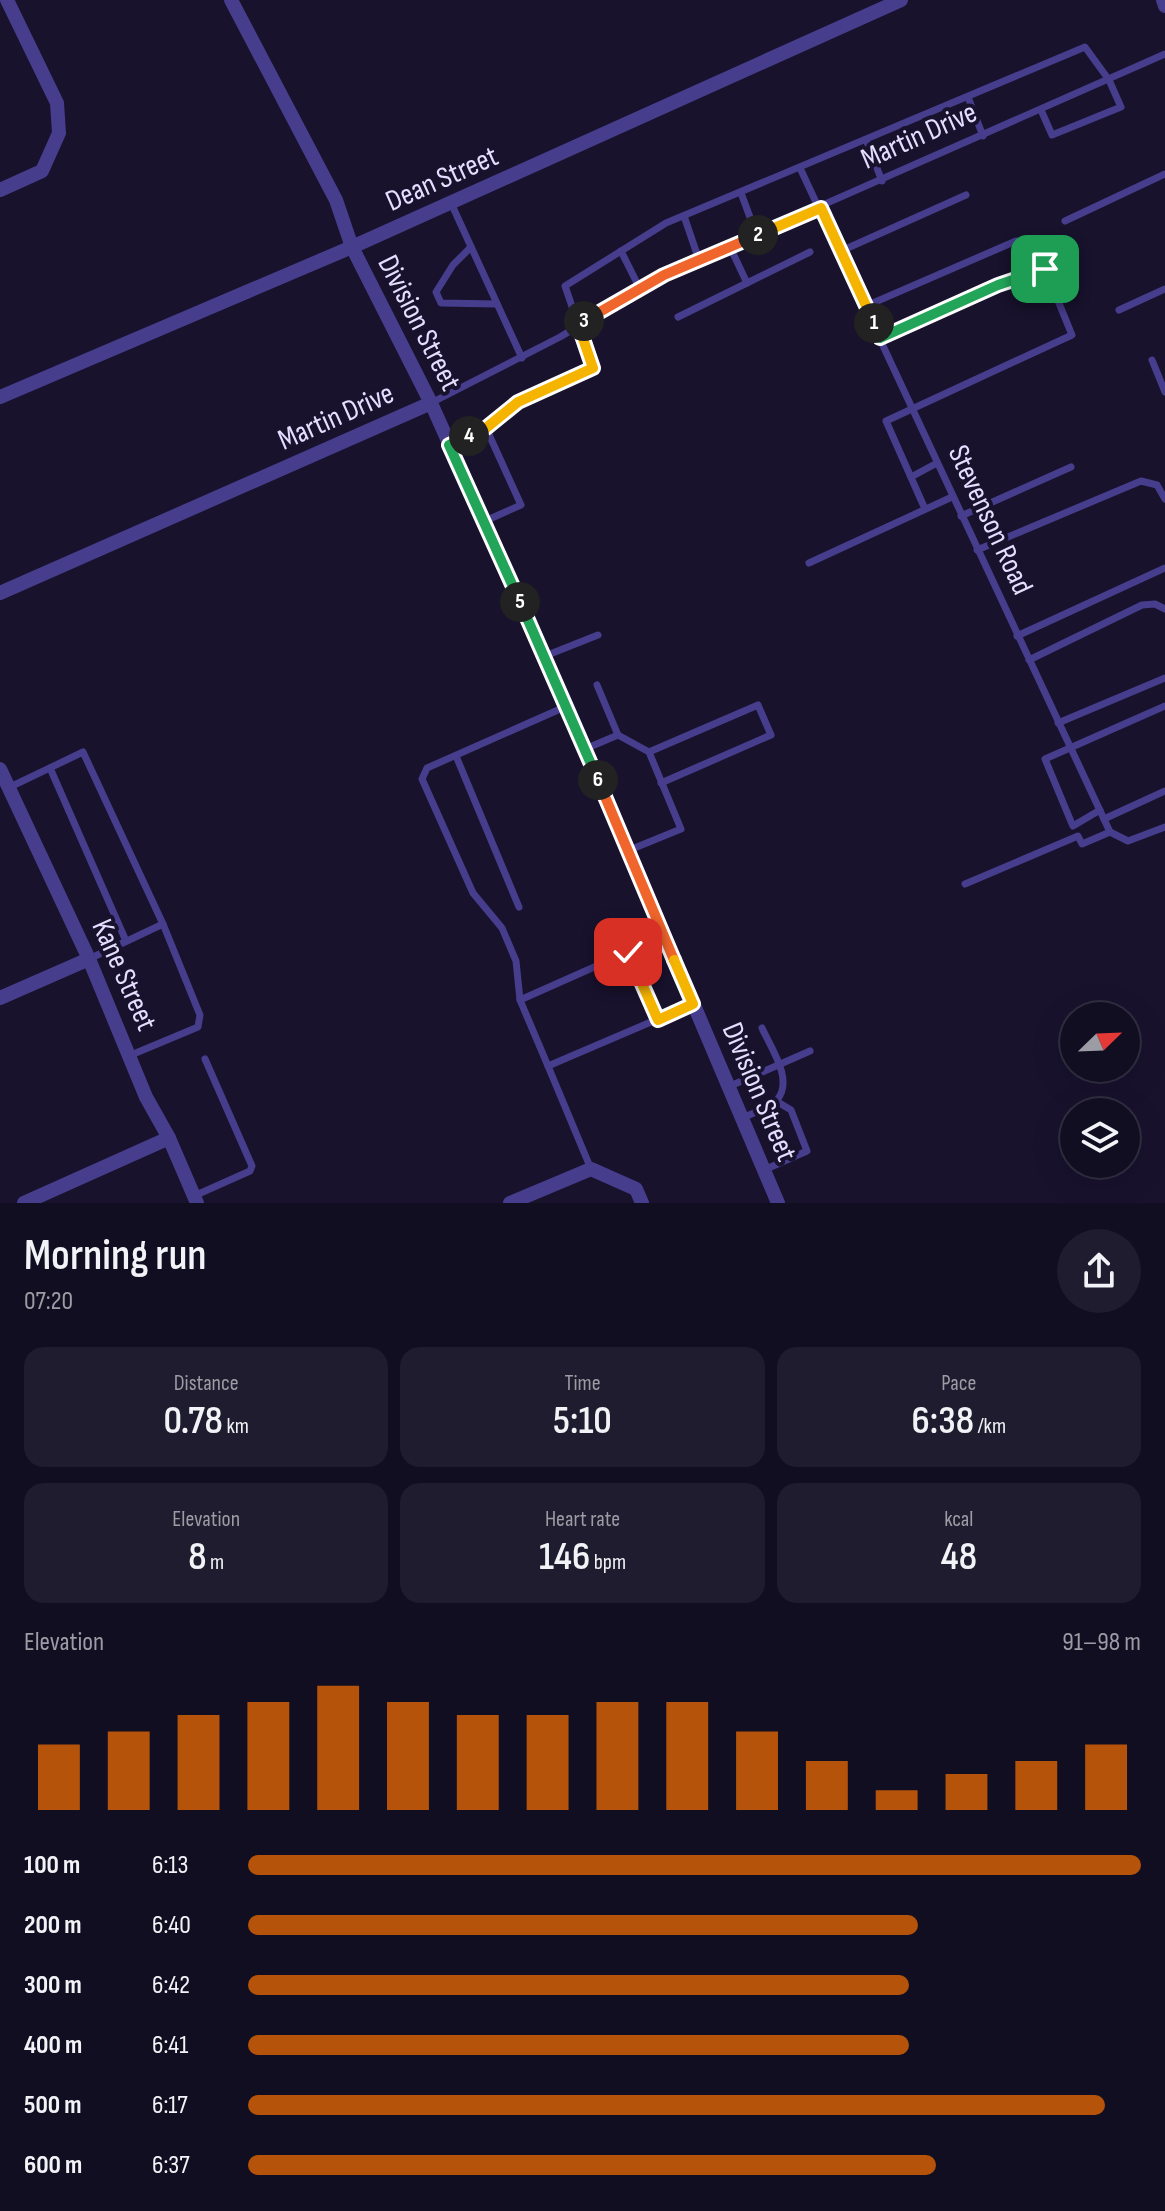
<!DOCTYPE html>
<html lang="en">
<head>
<meta charset="utf-8">
<style>
  body { margin:0; font-family:"Sofia Sans Condensed",sans-serif; background:#1f1c2f; color:#f1f3f6; height:100vh; display:flex; flex-direction:column; font-size:30px; white-space:nowrap }
  * { box-sizing:border-box; margin:0 }
  p { font-size:26px; color:#9c9ca5 }
  .icon { flex:none; width:44px; height:44px; fill:none; stroke:currentColor; stroke-width:2; stroke-linecap:round; stroke-linejoin:round }
  .map { position:relative; height:1203px; overflow:hidden }
  .details { display:flex; flex-direction:column; background:#120e22; flex:1 }
  .details>* { flex:none }
  .needle { width:52px; rotate:67deg }
  .tools { position:absolute; left:1060px; top:1002px; display:grid; gap:16px }
  .tools a { display:grid; place-items:center; width:80px; height:80px; border-radius:50%; background:#120e22; box-shadow:0 8px 32px #0002,0 0 0 2px #312e40; font-size:40px }
  .pin { position:absolute; display:grid; place-items:center; width:68px; height:68px; color:#fff; margin:-34px; border-radius:16px; box-shadow:0 4px 12px #0006 }
  .km { position:absolute; width:40px; height:40px; margin:-20px; border-radius:50%; background:#222; color:#fff; font-size:22px; line-height:40px; text-align:center }
  .round { display:grid; place-items:center; flex:none; width:84px; height:84px; border-radius:42px; background:#1f1c2f }
  .summary { display:flex; align-items:center; justify-content:space-between; height:136px; padding:0 24px }
  h1 { font-size:44px; font-weight:600; line-height:60px }
  .stats { display:grid; grid-template-columns:repeat(3,1fr); gap:12px; height:136px; padding:8px 24px }
  .stats div { display:grid; align-content:center; border-radius:20px; background:#1f1c2f; text-align:center }
  .stats b { font-size:40px; font-weight:600 }
  .stats small { font-size:22px; font-weight:400 }
  .stats p { font-size:22px }
  .chart { height:224px; padding:16px 24px }
  .chart p { display:flex; justify-content:space-between }
  .chart svg { width:100%; height:144px; margin-top:8px; stroke:#b45309; stroke-width:6 }
  ul { padding:0 24px; list-style:none; font-size:26px }
  li { display:grid; grid-template-columns:128px 96px 1fr; align-items:center; height:60px }
  li i { height:20px; border-radius:10px; background:#b45309 }
  .map>svg:first-child { display:block }
</style>
</head>
<body>
<div class="map">
<svg width="1165" height="1203" viewBox="0 0 1165 1203">
  <rect width="100%" height="100%" fill="#18122d"/>
  <g fill="none" stroke-linecap="round" stroke-linejoin="round">
    <g stroke="#463d8c" stroke-width="7">
      <path d="M968,97L983,136"/>
      <path d="M866,140L882,181"/>
      <path d="M800,168L1110,832L1128,841L1165,827"/>
      <path d="M741,193L757,236"/>
      <path d="M451,203L522,358"/>
      <path d="M684,216L699,260"/>
      <path d="M1065,221L1165,174"/>
      <path d="M471,247L453,265L436,292L441,303L497,304"/>
      <path d="M730,247L747,283L810,252"/>
      <path d="M621,251L640,289"/>
      <path d="M841,251L966,195"/>
      <path d="M866,306L1016,241"/>
      <path d="M1119,310L1165,289"/>
      <path d="M678,317L747,283"/>
      <path d="M880,338L998,285L1045,269L1072,335L886,421L925,509"/>
      <path d="M1152,360L1165,392"/>
      <path d="M431,403L560,337L664,275L1165,54"/>
      <path d="M486,428L518,402L593,368L565,286L666,223L1085,47L1109,80L1121,107L1052,135L1041,110"/>
      <path d="M450,444L486,428L521,505L485,521"/>
      <path d="M911,477L937,463"/>
      <path d="M961,516L1071,467"/>
      <path d="M977,550L1141,481L1157,485L1165,499"/>
      <path d="M809,563L952,497"/>
      <path d="M1017,636L1165,568"/>
      <path d="M545,656L598,635"/>
      <path d="M1029,660L1142,605L1155,604L1165,609"/>
      <path d="M1058,723L1165,678"/>
      <path d="M618,735L649,752L758,705L771,735L661,783"/>
      <path d="M585,749L618,735L597,685"/>
      <path d="M456,756L519,907"/>
      <path d="M50,768L126,941"/>
      <path d="M8,788L83,752L163,924L200,1015L198,1027L131,1055"/>
      <path d="M1104,819L1165,791"/>
      <path d="M1072,824L1045,759L1165,706"/>
      <path d="M1073,826L1100,810"/>
      <path d="M627,851L681,829L649,752"/>
      <path d="M965,884L1078,836L1082,844L1110,832"/>
      <path d="M89,959L163,924"/>
      <path d="M520,1000L628,952L658,1020"/>
      <path d="M548,1066L520,1000L516,961L502,928L473,893L422,779L427,768L567,706"/>
      <path d="M728,1087L810,1051"/>
      <path d="M742,1118C752,1113 770,1108 777,1100C794,1080 771,1048 762,1028"/>
      <path d="M591,1169L548,1066L693,1004"/>
      <path d="M764,1170L807,1151L791,1110L776,1101"/>
      <path d="M194,1196L250,1171L252,1166L205,1059"/>
    </g>
    <g stroke="#463d8c" stroke-width="14">
      <path d="M231,0L336,200L352,247L431,403L567,706L778,1203"/>
      <path d="M1163,0L1165,6"/>
      <path d="M0,190L42,171L59,133L57,103L7,0"/>
      <path d="M0,397L352,247L901,0"/>
      <path d="M0,593L431,403"/>
      <path d="M0,769L89,959L146,1097L169,1138L197,1203"/>
      <path d="M0,998L89,959"/>
      <path d="M24,1203L169,1138"/>
      <path d="M510,1203L591,1169L636,1189L642,1203"/>
    </g>
  </g>
  <g fill="none" stroke-linecap="round" stroke-linejoin="round">
    <g stroke="#fff" stroke-width="16">
      <path id="split-1" d="M874,323L880,338L998,285L1045,269"/>
    </g>
    <g stroke="#fff" stroke-width="16">
      <path id="split-2" d="M758,235L821,208L874,323"/>
    </g>
    <g stroke="#fff" stroke-width="16">
      <path id="split-3" d="M584,321L664,275L758,235"/>
    </g>
    <g stroke="#fff" stroke-width="16">
      <path id="split-4" d="M469,436L486,428L518,402L593,368L578,324L584,321"/>
    </g>
    <g stroke="#fff" stroke-width="16">
      <path id="split-5" d="M469,436L449,445L520,602"/>
    </g>
    <g stroke="#fff" stroke-width="16">
      <path id="split-6" d="M520,602L598,780"/>
    </g>
    <g stroke="#fff" stroke-width="16">
      <path id="split-7" d="M598,780L674,960"/>
    </g>
    <g stroke="#fff" stroke-width="16">
      <path id="split-8" d="M628,952L658,1020L693,1004L674,960"/>
    </g>
    <use href="#split-1" stroke="#22a559" stroke-width="10"/>
    <use href="#split-2" stroke="#f5b400" stroke-width="10"/>
    <use href="#split-3" stroke="#f0652b" stroke-width="10"/>
    <use href="#split-4" stroke="#f5b400" stroke-width="10"/>
    <use href="#split-5" stroke="#22a559" stroke-width="10"/>
    <use href="#split-6" stroke="#22a559" stroke-width="10"/>
    <use href="#split-7" stroke="#f0652b" stroke-width="10"/>
    <use href="#split-8" stroke="#f5b400" stroke-width="10"/>
  </g>
  <g text-anchor="middle" dominant-baseline="central" stroke-width="8" stroke-linejoin="round" paint-order="stroke">
    <g font-size="30" fill="#e4deff" stroke="#18122d">
      <text transform="translate(919 136) rotate(-24)">Martin Drive</text>
      <text transform="translate(442 179) rotate(-24)">Dean Street</text>
      <text transform="translate(419 323) rotate(63)">Division Street</text>
      <text transform="translate(336 417) rotate(-24)">Martin Drive</text>
      <text transform="translate(990 520) rotate(65)">Stevenson Road</text>
      <text transform="translate(124 975) rotate(66)">Kane Street</text>
      <text transform="translate(759 1092) rotate(67)">Division Street</text>
    </g>
  </g>
</svg>
<div class="tools">
<a><svg class="needle" viewBox="-14 -14 28 28"><path d="M0-13l5 13h-10z" fill="#e53935"/><path d="M0 13l5-13h-10z" fill="#9c9ca5"/></svg></a>
<a><svg class="icon" aria-label="layers" viewBox="0 0 24 24"><path d="M12 4l9 5-9 5-9-5zM3 14l9 5 9-5"/></svg></a>
</div>
<div class="pin" style="left:1045px;top:269px;background:#1e9e55"><svg class="icon" aria-label="arrive" viewBox="0 0 24 24"><path d="M6 21V4h12l-3 4 3 4H6"/></svg></div>
<div class="pin" style="left:628px;top:952px;background:#d93025"><svg class="icon" aria-label="check" viewBox="0 0 24 24"><path d="M5 12l5 5 9-10"/></svg></div>
<b class="km" style="left:874px;top:323px">1</b>
<b class="km" style="left:758px;top:235px">2</b>
<b class="km" style="left:584px;top:321px">3</b>
<b class="km" style="left:469px;top:436px">4</b>
<b class="km" style="left:520px;top:602px">5</b>
<b class="km" style="left:598px;top:780px">6</b>
</div>
<section class="details">
<div class="summary"><div><h1>Morning run</h1><p>07:20</p></div><a class="round"><svg class="icon" aria-label="share" viewBox="0 0 24 24"><path d="M12 15V3M7 8l5-5 5 5M5 13v7h14v-7"/></svg></a></div>
<div class="stats">
<div><p>Distance</p><b>0.78<small> km</small></b></div>
<div><p>Time</p><b>5:10</b></div>
<div><p>Pace</p><b>6:38<small> /km</small></b></div>
</div>
<div class="stats">
<div><p>Elevation</p><b>8<small> m</small></b></div>
<div><p>Heart rate</p><b>146<small> bpm</small></b></div>
<div><p>kcal</p><b>48</b></div>
</div>
<div class="chart"><p><span>Elevation</span>91–98 m</p>
<svg viewBox="0 0 160 44" preserveAspectRatio="none"><path d="M5 44V24M15 44V20M25 44V15M35 44V11M45 44V6M55 44V11M65 44V15M75 44V15M85 44V11M95 44V11M105 44V20M115 44V29M125 44V38M135 44V33M145 44V29M155 44V24"/></svg>
</div>
<ul>
<li><b>100 m</b>6:13<i style="width:100%"></i></li>
<li><b>200 m</b>6:40<i style="width:75%"></i></li>
<li><b>300 m</b>6:42<i style="width:74%"></i></li>
<li><b>400 m</b>6:41<i style="width:74%"></i></li>
<li><b>500 m</b>6:17<i style="width:96%"></i></li>
<li><b>600 m</b>6:37<i style="width:77%"></i></li>
</ul>
</section>
</body>
</html>
